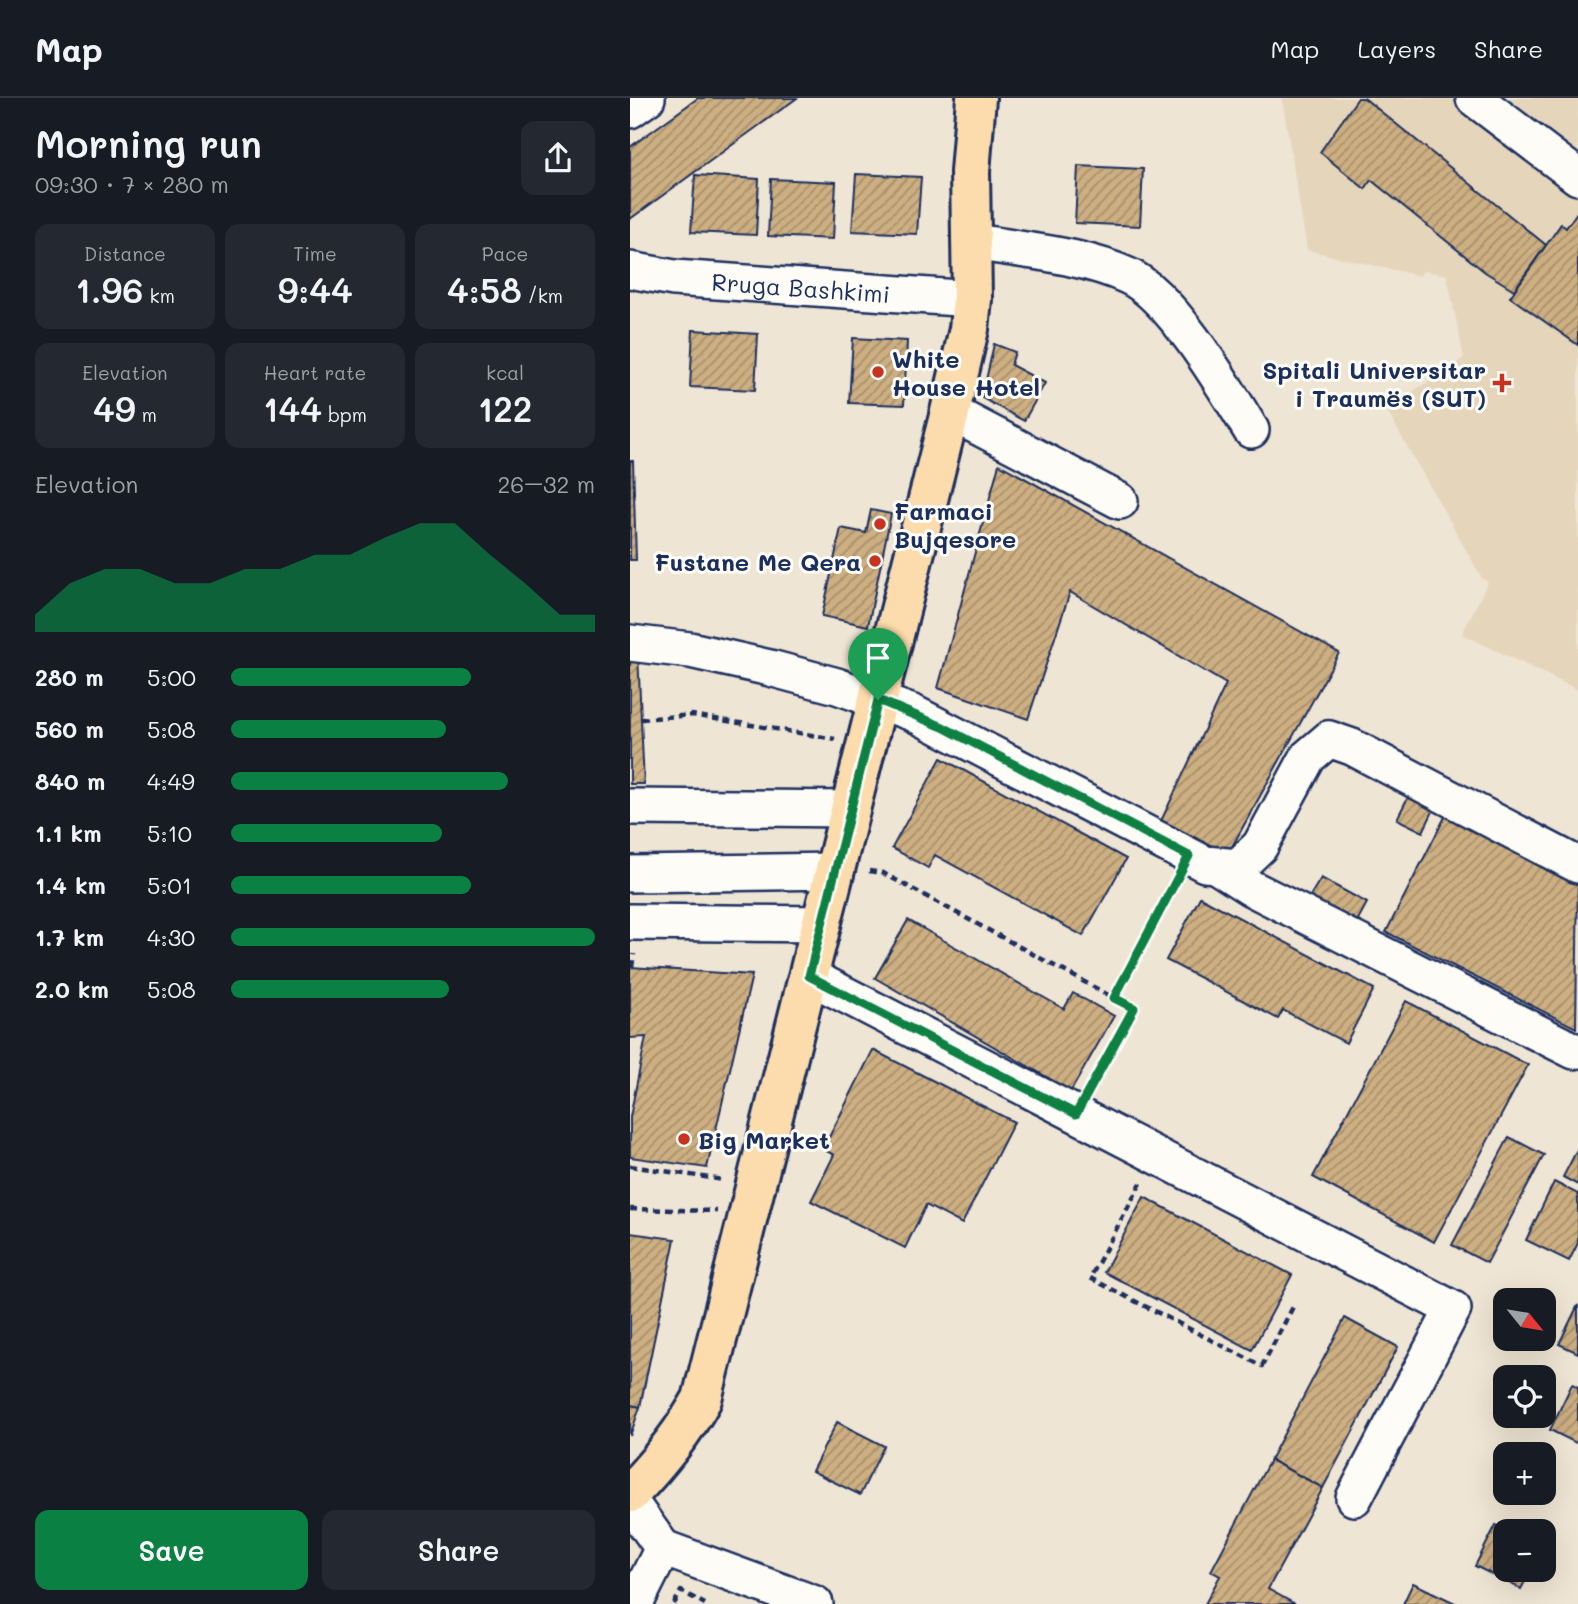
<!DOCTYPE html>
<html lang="en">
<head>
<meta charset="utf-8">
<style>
  body { margin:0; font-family:Mali,sans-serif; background:#242831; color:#f1f3f6; height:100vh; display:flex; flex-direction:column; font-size:26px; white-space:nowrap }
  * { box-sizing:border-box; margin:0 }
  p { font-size:23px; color:#9ea1a6 }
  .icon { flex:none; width:38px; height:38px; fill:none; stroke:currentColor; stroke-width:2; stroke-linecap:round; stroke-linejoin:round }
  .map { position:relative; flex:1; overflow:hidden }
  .sheet { display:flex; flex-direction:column; background:#171b24; width:630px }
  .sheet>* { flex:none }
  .needle { width:46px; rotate:120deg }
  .tools { position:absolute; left:863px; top:1190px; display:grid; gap:14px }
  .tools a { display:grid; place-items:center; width:63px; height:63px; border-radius:14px; background:#171b24; box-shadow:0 7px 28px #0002; font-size:35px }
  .pin { position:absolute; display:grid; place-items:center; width:60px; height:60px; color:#fff; margin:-72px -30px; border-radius:50% 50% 50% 0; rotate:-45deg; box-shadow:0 0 7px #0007 }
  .pin .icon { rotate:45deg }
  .round { display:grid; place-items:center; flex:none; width:74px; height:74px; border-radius:14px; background:#242831 }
  .head { display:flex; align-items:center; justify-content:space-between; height:119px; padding:0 35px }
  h1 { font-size:38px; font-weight:600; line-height:52px }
  .metrics { display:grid; grid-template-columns:repeat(3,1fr); gap:10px; height:119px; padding:7px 35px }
  .metrics div { display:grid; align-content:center; border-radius:14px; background:#242831; text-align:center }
  .metrics b { font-size:35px; font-weight:600 }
  .metrics small { font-size:19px; font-weight:400 }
  .metrics p { font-size:19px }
  .chart { height:196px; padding:14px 35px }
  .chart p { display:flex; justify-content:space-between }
  .chart svg { width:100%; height:126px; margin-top:7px; fill:#0b8043; opacity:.7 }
  .primary-button { display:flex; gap:14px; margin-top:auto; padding:14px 35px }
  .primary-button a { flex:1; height:80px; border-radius:14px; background:#0b8043; color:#fff; font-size:28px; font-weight:600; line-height:80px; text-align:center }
  .primary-button a+a { background:#242831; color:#f1f3f6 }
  ul { padding:0 35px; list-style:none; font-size:23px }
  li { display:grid; grid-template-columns:112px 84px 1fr; align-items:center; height:52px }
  li i { height:18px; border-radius:9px; background:#0b8043 }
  header { display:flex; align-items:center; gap:42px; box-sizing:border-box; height:98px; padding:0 35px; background:#171b24; border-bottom:2px solid #363941 }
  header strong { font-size:33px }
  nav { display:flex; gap:38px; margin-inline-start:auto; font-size:24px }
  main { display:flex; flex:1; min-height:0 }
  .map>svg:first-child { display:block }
</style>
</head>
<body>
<header>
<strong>Map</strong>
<nav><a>Map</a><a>Layers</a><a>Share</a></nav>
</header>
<main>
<section class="sheet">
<div class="head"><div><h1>Morning run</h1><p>09:30 · 7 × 280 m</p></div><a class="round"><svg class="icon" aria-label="share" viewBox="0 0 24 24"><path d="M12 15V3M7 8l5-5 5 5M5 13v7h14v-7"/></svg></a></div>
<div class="metrics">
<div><p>Distance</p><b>1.96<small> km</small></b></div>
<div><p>Time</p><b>9:44</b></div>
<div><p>Pace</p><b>4:58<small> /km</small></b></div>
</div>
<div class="metrics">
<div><p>Elevation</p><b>49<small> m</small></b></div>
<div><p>Heart rate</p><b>144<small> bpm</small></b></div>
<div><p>kcal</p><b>122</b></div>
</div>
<div class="chart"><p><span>Elevation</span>26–32 m</p>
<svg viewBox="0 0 160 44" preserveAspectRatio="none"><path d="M0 44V38L10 27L20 22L30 22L40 27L50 27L60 22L70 22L80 17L90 17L100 11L110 6L120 6L130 17L140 27L150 38L160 38V44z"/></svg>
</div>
<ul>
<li><b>280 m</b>5:00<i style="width:66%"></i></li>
<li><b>560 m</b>5:08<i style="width:59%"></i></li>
<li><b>840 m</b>4:49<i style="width:76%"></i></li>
<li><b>1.1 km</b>5:10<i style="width:58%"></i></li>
<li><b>1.4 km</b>5:01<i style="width:66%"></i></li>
<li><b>1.7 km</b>4:30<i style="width:100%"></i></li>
<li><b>2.0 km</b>5:08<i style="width:60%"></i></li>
</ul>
<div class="primary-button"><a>Save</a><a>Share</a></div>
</section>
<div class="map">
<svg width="948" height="1506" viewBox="0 0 948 1506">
  <defs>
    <pattern id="building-hatch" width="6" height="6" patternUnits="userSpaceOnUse" patternTransform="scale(1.75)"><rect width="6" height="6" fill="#cdaf81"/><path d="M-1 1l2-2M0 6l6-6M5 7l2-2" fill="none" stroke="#a68f6d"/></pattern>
  </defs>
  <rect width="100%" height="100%" fill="#efe5d4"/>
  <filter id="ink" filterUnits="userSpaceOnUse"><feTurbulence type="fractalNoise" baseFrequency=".0143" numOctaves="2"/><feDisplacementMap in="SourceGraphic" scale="14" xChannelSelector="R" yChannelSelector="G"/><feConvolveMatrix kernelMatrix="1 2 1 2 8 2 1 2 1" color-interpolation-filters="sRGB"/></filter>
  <g filter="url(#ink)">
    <path fill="#e5d5bb" d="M652,0H948V592L832,536L858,484L852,480L756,311L834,260L817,177L793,173L790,178L677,152Z"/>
    <g fill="url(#building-hatch)" stroke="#1b2f5e" stroke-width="2">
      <path d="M68,0H167L0,121V49Z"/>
      <path d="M728,0H734L916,147L884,192L855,174L741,82L735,91L690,54Z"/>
      <path d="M448,68L513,71L510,128L445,125Z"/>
      <path d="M226,76L291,79L287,136L222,133Z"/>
      <path d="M65,77L129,81L126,137L61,134Z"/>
      <path d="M141,81L206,84L203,141L138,138Z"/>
      <path d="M948,113V247L880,199L931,126L936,130Z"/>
      <path d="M63,232L128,236L125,292L60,289Z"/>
      <path d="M223,240L277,243L274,307L219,305Z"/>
      <path d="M364,246L385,254L381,267L415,285L394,323L352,300Z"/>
      <path d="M0,363H3L6,462H0Z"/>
      <path d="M369,366L709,555L598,756L531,723L596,586L440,494L398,621L308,590Z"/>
      <path d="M241,412L261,416L238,528L192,518L211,430L236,435Z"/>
      <path d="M0,556H8L14,686H0Z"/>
      <path d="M311,660L496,761L453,838L305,757L298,770L262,750Z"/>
      <path d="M781,693L807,705L793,734L767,721Z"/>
      <path d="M819,711L948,776L946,930L756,834Z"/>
      <path d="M691,780L737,805L724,829L677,803Z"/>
      <path d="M570,799L744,891L716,945L653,912L648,921L536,862Z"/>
      <path d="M278,822L434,911L443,895L484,918L441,993L245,880Z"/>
      <path d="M0,869L122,877L77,1070L0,1059V1019L16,939L0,940Z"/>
      <path d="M776,903L898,967L804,1144L683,1079Z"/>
      <path d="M243,952L384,1024L332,1126L296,1107L275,1150L181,1103L204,1057L193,1051Z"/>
      <path d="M879,1039L914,1057L857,1165L822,1147Z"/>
      <path d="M948,1050V1087L933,1079Z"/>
      <path d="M924,1084L948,1096V1145L939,1163L896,1142Z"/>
      <path d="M514,1099L662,1177L622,1252L474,1174Z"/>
      <path d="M0,1135L45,1141L10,1309L0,1307Z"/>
      <path d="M948,1207V1255L929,1246Z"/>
      <path d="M715,1220L768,1249L693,1390L640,1362Z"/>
      <path d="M942,1286L948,1289V1346L920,1332Z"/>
      <path d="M0,1307L10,1309L0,1338Z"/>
      <path d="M207,1324L254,1348L230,1397L182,1373Z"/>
      <path d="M640,1362L693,1390L638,1491L665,1506H575L590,1478L581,1473Z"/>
      <path d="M866,1427L878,1433H875V1472H901L891,1491L845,1468Z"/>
      <path d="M783,1485L827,1506H773Z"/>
    </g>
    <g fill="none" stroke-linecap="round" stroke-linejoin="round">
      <g stroke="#1b2f5e" stroke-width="40">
        <g id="minor">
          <path d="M844,0L948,79"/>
          <path d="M0,12L17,0"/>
          <path d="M340,143C392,153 450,156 498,178C541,197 596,291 621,332"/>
          <path id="s1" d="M0,172L44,180L342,201"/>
          <path d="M320,314L490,403"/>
          <path d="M0,545L60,552L140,570L207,588L283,615L575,766L608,769L630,748L678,659L699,641L722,649L948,767"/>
          <path d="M0,709L221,711"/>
          <path d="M590,770L621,790L944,953"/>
          <path d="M0,776L206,773"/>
          <path d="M0,824L192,826"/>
          <path d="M179,878L823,1211L724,1400"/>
          <path d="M0,1404L33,1450"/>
          <path d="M5,1506L33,1450L185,1506"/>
        </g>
      </g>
      <g stroke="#1b2f5e" stroke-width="44">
        <path id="major" d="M0,1395C28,1366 52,1337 72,1301L320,314L339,231L342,201L340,74L346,0"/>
      </g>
      <g stroke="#1b2f5e" stroke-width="4.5" stroke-dasharray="7 5" stroke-linecap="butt">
        <path d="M11,621L62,617L205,641"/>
        <path d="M239,773L253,775L484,900L545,783"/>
        <path d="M2,869L4,856"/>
        <path d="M460,990L504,910L484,900"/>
        <path d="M0,1068L94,1082"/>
        <path d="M511,1085L460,1180L632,1268L664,1207"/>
        <path d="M0,1111L87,1113"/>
        <path d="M44,1506L51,1493L75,1506"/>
      </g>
      <use href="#minor" stroke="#fdfcf7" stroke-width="35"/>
      <use href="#major" stroke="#fcdcac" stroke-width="38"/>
    </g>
  </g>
  <g fill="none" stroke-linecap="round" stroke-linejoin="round" filter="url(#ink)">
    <g stroke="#fff" stroke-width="14">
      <path id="route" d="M248,602L313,629L559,758L484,900L504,910L446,1016L179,878Z"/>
    </g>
    <use href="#route" stroke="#0b8043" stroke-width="9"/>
  </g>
  <g fill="#c8321e" stroke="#fdfcf7" stroke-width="2.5">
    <circle cx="248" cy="274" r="7"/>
    <path d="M868.5 274.5h7v7h7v7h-7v7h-7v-7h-7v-7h7z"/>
    <circle cx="250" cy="426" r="7"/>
    <circle cx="245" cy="463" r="7"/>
    <circle cx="54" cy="1041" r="7"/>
  </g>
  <g text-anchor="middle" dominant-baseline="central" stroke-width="6" stroke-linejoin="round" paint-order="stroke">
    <g font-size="24" fill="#1b2f5e" stroke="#fdfcf7">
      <text stroke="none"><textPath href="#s1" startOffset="172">Rruga Bashkimi</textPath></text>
    </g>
    <g font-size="24" font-weight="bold" fill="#1b2f5e" stroke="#fdfcf7" text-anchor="start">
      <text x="262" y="260">White<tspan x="262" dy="28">House Hotel</tspan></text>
      <text x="856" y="271" text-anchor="end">Spitali Universitar<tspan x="856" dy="28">i Traumës (SUT)</tspan></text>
      <text x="264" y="412">Farmaci<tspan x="264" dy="28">Bujqesore</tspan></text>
      <text x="231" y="463" text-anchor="end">Fustane Me Qera</text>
      <text x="68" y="1041">Big Market</text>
    </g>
  </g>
</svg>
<div class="tools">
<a><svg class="needle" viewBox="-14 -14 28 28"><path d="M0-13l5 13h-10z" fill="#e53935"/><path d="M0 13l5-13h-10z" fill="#9ea1a6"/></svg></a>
<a><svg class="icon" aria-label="locate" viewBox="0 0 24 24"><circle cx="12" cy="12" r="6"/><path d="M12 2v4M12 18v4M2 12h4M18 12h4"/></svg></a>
<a>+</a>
<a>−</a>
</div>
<div class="pin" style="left:248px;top:602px;background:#1e9e55"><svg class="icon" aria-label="arrive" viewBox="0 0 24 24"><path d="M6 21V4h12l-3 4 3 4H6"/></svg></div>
</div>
</main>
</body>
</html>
